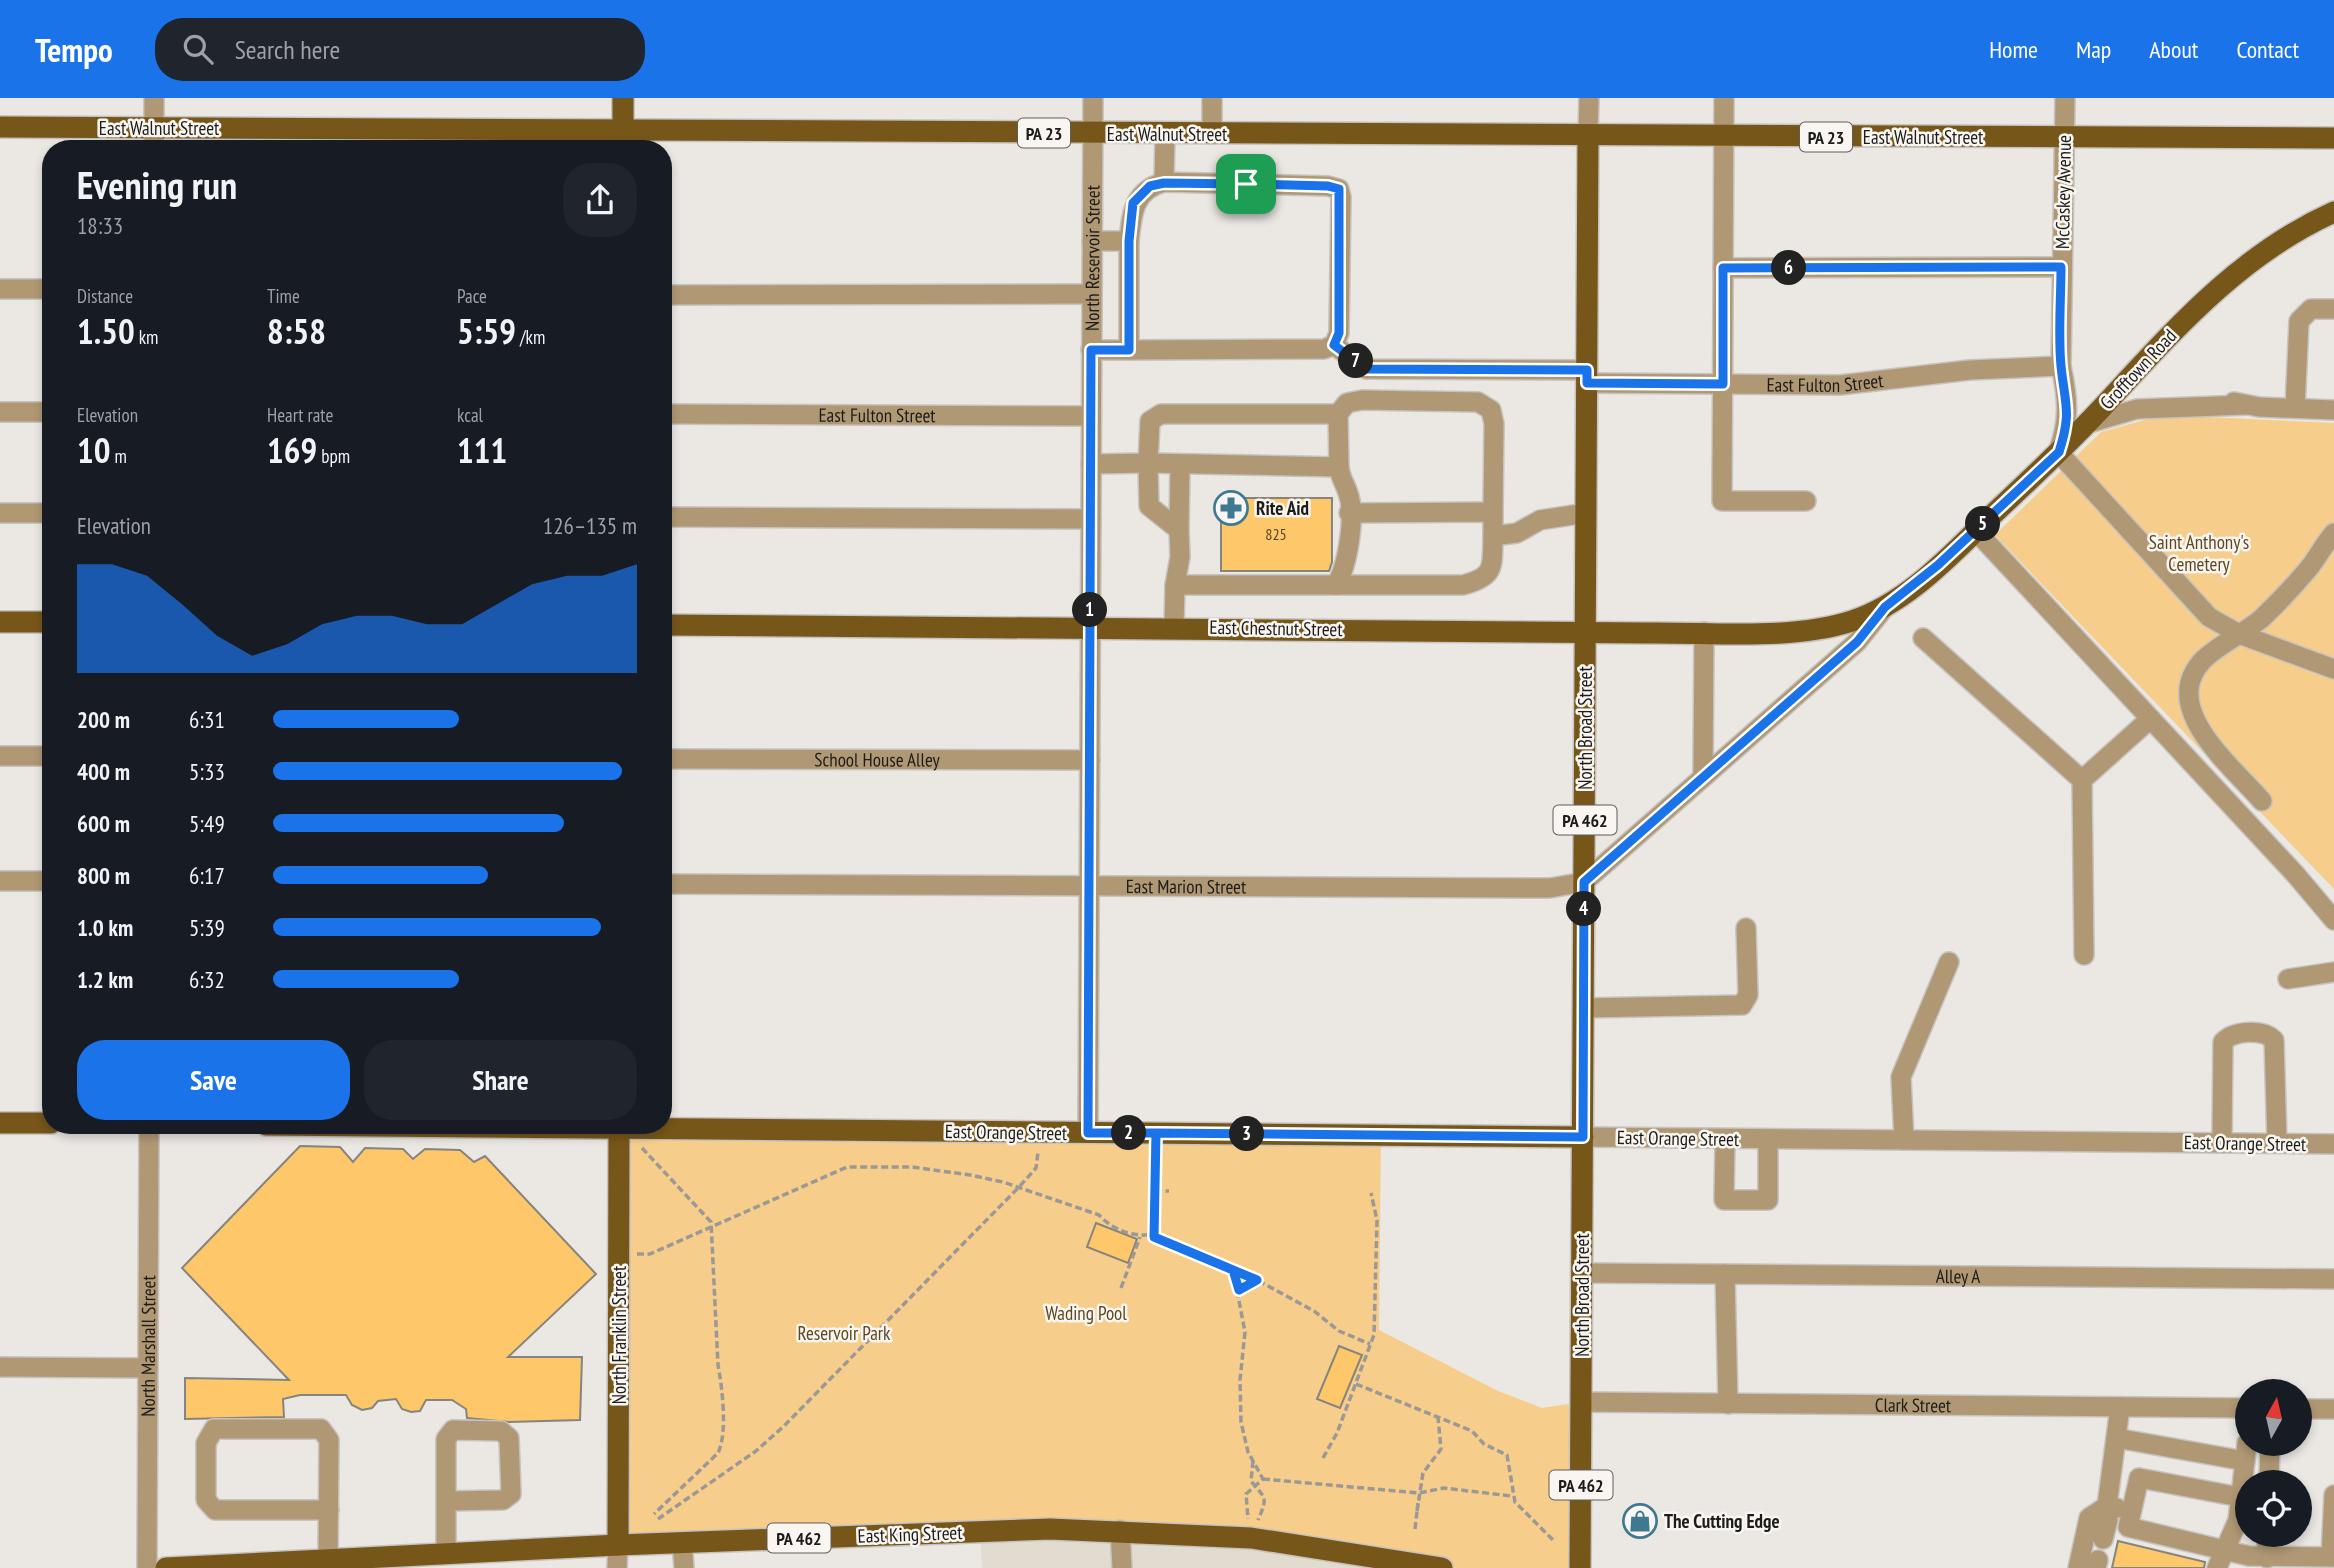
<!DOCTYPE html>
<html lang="en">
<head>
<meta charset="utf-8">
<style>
  body { margin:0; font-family:"PT Sans Narrow",sans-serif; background:#20242c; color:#f1f3f6; height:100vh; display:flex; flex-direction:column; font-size:26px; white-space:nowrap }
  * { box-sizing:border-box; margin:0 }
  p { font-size:23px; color:#9ea1a6 }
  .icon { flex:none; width:38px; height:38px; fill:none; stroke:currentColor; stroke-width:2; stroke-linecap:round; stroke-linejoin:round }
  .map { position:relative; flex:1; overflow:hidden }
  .drawer { position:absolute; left:42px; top:42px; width:630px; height:994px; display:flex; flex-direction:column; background:#171b24; border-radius:28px; box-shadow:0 4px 10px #0003 }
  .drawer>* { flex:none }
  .needle { width:46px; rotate:8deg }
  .controls { position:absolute; left:2235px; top:1281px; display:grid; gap:14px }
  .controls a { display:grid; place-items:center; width:77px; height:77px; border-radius:50%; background:#171b24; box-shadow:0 4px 10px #0003; font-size:35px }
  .pin { position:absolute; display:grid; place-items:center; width:60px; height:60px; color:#fff; margin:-30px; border-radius:14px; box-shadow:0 4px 10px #0006 }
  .km { position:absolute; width:35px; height:35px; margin:-18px; border-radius:50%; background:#222; color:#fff; font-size:19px; line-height:35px; text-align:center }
  .round { display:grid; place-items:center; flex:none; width:74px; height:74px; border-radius:28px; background:#20242c }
  .head { display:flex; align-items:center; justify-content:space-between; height:119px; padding:0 35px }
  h1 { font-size:38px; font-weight:800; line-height:52px }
  .metrics { display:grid; grid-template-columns:repeat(3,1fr); gap:10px; height:119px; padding:7px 35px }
  .metrics div { display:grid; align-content:center }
  .metrics b { font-size:35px; font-weight:800 }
  .metrics small { font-size:19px; font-weight:400 }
  .metrics p { font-size:19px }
  .chart { height:196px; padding:14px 35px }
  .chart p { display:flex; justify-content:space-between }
  .chart svg { width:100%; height:126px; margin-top:7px; fill:#1a73e8; opacity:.7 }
  .action { display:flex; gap:14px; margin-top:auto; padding:14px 35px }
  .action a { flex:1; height:80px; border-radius:28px; background:#1a73e8; color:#fff; font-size:28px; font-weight:800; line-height:80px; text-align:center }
  .action a+a { background:#20242c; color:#f1f3f6 }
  ul { padding:0 35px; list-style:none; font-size:23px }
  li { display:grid; grid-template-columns:112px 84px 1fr; align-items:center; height:52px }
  li i { height:18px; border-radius:9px; background:#1a73e8 }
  header { display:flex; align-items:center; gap:42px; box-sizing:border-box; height:98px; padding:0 35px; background:#1a73e8; color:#fff }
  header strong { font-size:33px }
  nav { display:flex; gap:38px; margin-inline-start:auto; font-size:24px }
  .search { width:490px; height:63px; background:#20242c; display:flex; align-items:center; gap:18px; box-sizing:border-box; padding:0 24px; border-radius:28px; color:#9ea1a6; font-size:26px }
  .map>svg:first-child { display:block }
</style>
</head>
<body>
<header>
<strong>Tempo</strong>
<div class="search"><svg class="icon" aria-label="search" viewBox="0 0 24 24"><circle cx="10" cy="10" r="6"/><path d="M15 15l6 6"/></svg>Search here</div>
<nav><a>Home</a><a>Map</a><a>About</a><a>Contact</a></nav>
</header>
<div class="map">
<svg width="2334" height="1470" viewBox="0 0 2334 1470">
  <rect width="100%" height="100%" fill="#ebe8e4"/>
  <path fill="#e2dbd0" d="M1120,1432L1442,1470H982L980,1433Z"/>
  <g fill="#f6cd8b">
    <path d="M2163,317L2334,325V791L1995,437L2101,334Z"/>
    <path d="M619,1031L1381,1037L1379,1232L1498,1293L1542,1310L1581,1304L1580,1470H1442L1181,1435L618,1447Z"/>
  </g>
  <g fill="#fec769" stroke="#86847f" stroke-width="2">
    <path d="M1221,400H1332V464L1329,473H1221Z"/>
    <path d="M300,1048L340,1049L353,1064L365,1050L403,1051L413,1061L425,1051L460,1052L474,1064L485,1058L596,1176L508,1259H582L580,1322L509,1324L467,1320L466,1311L452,1302H426L420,1313L411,1314L402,1311L396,1301L378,1303L372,1310L362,1312L352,1307L346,1297H300L283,1301L284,1319L185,1321V1280L289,1282L182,1170Z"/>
    <path d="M1096,1125L1137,1141L1128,1165L1087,1149Z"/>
    <path d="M1339,1248L1362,1257L1340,1310L1317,1301Z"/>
    <path d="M2118,1443L2205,1464L2204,1470H2112Z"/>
  </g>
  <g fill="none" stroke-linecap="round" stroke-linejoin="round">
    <g stroke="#c6c3c0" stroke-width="22">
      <g id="minor">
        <path d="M1724,0L1722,403H1806"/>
        <path d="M2065,0L2061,268C2068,300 2070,323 2058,354L2209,519L2239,536L2334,571"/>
        <path d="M1212,36V0"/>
        <path d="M1588,38L1589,0"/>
        <path d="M154,51V0"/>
        <path d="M1164,84L1165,36"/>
        <path d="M1723,170L2061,169"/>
        <path d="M0,191H51"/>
        <path d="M663,197L1092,196"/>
        <path d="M1334,247L1366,271L1587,272"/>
        <path d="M1091,252H1129V143H1092"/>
        <path d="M1129,252L1324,251L1334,247L1339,235L1341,99L1339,91L1328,88L1164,84C1133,93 1132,115 1129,143"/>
        <path id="s1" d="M1587,285L1840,287L1970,272L2061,268"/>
        <path d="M2234,304L2259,309L2334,312"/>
        <path d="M2295,310L2299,223L2311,211H2334"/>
        <path d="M0,314H51"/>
        <path id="s2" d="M663,316L1091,318"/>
        <path d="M1338,316L1339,369"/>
        <path d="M2086,326L2137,311L2246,307"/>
        <path d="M1091,366L1148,365L1150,323L1161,316H1338L1347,305L1362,302L1478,304L1491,312L1494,326L1493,414"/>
        <path d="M0,415H51"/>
        <path d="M1349,415L1493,414V438L1517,435L1540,422L1586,415"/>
        <path d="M663,419L1091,421"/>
        <path d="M1179,432L1180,366"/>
        <path d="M1976,433L2296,777L2334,822"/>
        <path d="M1175,487L1180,459L1179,432L1149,408L1148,365L1339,369C1340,380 1345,385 1348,395C1356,417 1348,467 1336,487"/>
        <path d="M1174,529L1175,487H1463C1496,478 1492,469 1493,438"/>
        <path d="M1923,540L2082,682"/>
        <path d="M0,658H51"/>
        <path id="s3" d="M663,661L1090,662"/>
        <path d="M1703,679L1704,534"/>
        <path d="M2262,703C2231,667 2157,609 2204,561C2221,545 2243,536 2261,521C2278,505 2294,488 2309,470C2318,459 2324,446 2334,435"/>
        <path d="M0,783H51"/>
        <path id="s4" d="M663,786L1550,790L1584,784L1857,544L1885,509"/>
        <path d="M2084,857L2082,682L2150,621"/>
        <path d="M2288,881L2334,874"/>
        <path d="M1583,910L1742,907L1748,897L1746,830"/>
        <path id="s5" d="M1088,1035L1093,0"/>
        <path d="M1583,1039L2334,1046"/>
        <path d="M1725,1041L1724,1102H1768V1041"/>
        <path d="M1904,1042L1901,979L1949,864"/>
        <path d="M2222,1045L2223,944C2234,932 2263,931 2274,942L2277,1045"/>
        <path id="s6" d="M1582,1175L2334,1181"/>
        <path d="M1725,1176L1728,1306"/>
        <path d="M0,1269L148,1270"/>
        <path id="s7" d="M1581,1304L2247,1310"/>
        <path d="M2300,1311H2334"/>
        <path d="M2116,1340L2245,1363"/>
        <path d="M2269,1384L2270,1346"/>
        <path d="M2240,1399L2139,1380L2128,1429L2249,1458L2334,1459"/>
        <path d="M446,1403L503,1402L511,1396L509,1340L501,1333L453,1332L446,1341V1456"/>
        <path d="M1120,1432L1122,1470"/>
        <path d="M2103,1441L2108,1422L2107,1408L2117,1410"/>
        <path d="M682,1444L684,1470"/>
        <path d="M2331,1459L2334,1397"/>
        <path d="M2267,1460V1437"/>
        <path d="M328,1462L329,1342L321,1331H214L206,1345V1402L215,1412H329"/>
        <path id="s8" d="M147,1470L149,1027"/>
        <path d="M617,1470L618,1447"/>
        <path d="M2078,1470L2089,1420L2107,1408L2120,1309"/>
        <path d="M2096,1470L2098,1462"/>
        <path d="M2217,1470L2238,1422L2247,1345"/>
      </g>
    </g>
    <g stroke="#c6c3c0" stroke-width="24">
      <g id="major">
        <path d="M0,29L2334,40"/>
        <path d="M623,51V0"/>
        <path d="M0,524H51"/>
        <path d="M663,527L1646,535C1711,534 1790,543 1852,523C1905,506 1948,460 1987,422C2024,387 2062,352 2097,315C2169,238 2236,158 2334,114"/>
        <path d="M0,1025H51"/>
        <path d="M266,1027L1583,1039"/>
        <path d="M618,1447L619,1027"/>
        <path d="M166,1470L618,1447L1050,1431L1251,1440L1442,1470"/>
        <path d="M1580,1470L1588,38"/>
      </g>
    </g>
    <g stroke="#9b9995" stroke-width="3.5" stroke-dasharray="7 3.5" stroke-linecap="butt">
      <path d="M642,1050L711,1124L718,1267C722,1289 728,1334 718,1355L654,1416"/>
      <path d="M1155,1093H1169"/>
      <path d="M1154,1139L1156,1053"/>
      <path d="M637,1156H650L847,1069H912L970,1077L1003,1084L1099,1117C1113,1132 1130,1138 1150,1137L1257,1182L1314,1213L1339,1233L1370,1246"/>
      <path d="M1233,1172L1245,1234L1240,1282L1241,1324L1248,1354L1263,1381L1246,1396L1248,1421"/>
      <path d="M1121,1190L1140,1139"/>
      <path d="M1239,1192L1255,1183"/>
      <path d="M1356,1286L1472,1333L1484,1346L1507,1357L1515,1404L1555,1444"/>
      <path d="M1323,1360L1337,1335L1374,1237L1377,1122L1371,1095"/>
      <path d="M1253,1363L1251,1383C1266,1401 1268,1399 1258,1422"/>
      <path d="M1263,1381L1419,1395L1444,1390L1511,1398"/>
      <path d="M1417,1413L1423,1375L1441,1351L1438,1319"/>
      <path d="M658,1421L756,1353L784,1328L1019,1089L1036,1070L1038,1054"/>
      <path d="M1415,1431L1418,1405"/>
    </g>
    <use href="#minor" stroke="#b09874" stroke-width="19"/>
    <use href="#major" stroke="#77561a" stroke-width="21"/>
  </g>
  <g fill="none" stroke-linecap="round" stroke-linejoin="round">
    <g stroke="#fff" stroke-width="14">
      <path id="route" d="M1246,86L1164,85L1150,88L1133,105L1129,143V252H1091L1088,1035H1156L1154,1139L1257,1182L1239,1192L1233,1172L1154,1139L1156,1035L1583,1039L1584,784L1857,544L1885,509L1938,467L2059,354C2072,314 2065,307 2061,268C2058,236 2061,201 2061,169L1723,170V286L1587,285V272L1366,271L1334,247L1339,235V91L1328,88L1246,86"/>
    </g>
    <use href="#route" stroke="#1a73e8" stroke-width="9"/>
  </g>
  <defs>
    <g id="pharmacy-ring" transform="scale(1.75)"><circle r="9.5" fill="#f9f6f1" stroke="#3e7891" stroke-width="1.5"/><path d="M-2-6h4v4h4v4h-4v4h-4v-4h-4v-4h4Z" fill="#3e7891"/></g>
    <g id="shop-ring" transform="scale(1.75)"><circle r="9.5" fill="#f9f6f1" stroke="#3e7891" stroke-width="1.5"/><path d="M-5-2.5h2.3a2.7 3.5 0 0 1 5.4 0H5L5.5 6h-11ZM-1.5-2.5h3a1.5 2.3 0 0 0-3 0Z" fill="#3e7891"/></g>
  </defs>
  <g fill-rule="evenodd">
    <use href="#pharmacy-ring" x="1231" y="410"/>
    <use href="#shop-ring" x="1640" y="1423"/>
  </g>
  <g text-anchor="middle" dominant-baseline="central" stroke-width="5" stroke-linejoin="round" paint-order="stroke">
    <g font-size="16" fill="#55472e">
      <text x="1276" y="436">825</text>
    </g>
    <g fill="#f9f6f1" stroke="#5f5d5a" stroke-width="2">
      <rect x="1018" y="20.5" width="52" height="29" rx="5"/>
      <rect x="1800" y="24.5" width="52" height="29" rx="5"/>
      <rect x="1553.5" y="707.5" width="63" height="29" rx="5"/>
      <rect x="1549.5" y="1372.5" width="63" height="29" rx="5"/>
      <rect x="767.5" y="1425.5" width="63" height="29" rx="5"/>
    </g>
    <g font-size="18" font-weight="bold" fill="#1d1c1a">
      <text x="1044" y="35">PA 23</text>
      <text x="1826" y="39">PA 23</text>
      <text x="1585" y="722">PA 462</text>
      <text x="1581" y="1387">PA 462</text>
      <text x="799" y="1440">PA 462</text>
    </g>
    <g font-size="19" fill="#1d1c1a" stroke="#f9f6f1">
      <text x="159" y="30">East Walnut Street</text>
      <text x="1167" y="36">East Walnut Street</text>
      <text x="1923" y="39">East Walnut Street</text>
      <text transform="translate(2063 94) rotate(-89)">McCaskey Avenue</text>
      <text stroke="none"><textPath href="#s5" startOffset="875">North Reservoir Street</textPath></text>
      <text transform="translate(2138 271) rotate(-47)">Grofftown Road</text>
      <text stroke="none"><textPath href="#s1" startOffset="238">East Fulton Street</textPath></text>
      <text stroke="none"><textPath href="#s2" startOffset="214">East Fulton Street</textPath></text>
      <text transform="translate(1276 530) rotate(1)">East Chestnut Street</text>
      <text transform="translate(1585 630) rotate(-90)">North Broad Street</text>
      <text stroke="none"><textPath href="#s3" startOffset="214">School House Alley</textPath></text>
      <text stroke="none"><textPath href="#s4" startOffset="523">East Marion Street</textPath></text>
      <text transform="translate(1006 1034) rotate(1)">East Orange Street</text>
      <text transform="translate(1678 1040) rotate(1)">East Orange Street</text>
      <text transform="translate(2245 1045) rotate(1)">East Orange Street</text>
      <text stroke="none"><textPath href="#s6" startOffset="376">Alley A</textPath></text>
      <text transform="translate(1582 1197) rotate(-90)">North Broad Street</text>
      <text transform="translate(619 1237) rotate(-90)">North Franklin Street</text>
      <text stroke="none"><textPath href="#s8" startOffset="222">North Marshall Street</textPath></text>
      <text stroke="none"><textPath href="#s7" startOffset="332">Clark Street</textPath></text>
      <text transform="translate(910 1436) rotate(-2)">East King Street</text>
    </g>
    <g font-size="19" font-weight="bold" fill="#1d1c1a" stroke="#f9f6f1" text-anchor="start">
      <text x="1256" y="410">Rite Aid</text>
      <text x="1664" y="1423">The Cutting Edge</text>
    </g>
    <g font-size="19" fill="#5f4821" stroke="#f9f6f1">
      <text x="2199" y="444">Saint Anthony's<tspan x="2199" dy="22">Cemetery</tspan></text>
      <text x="1086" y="1215">Wading Pool</text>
      <text x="844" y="1235">Reservoir Park</text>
    </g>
  </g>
</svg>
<div class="controls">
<a><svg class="needle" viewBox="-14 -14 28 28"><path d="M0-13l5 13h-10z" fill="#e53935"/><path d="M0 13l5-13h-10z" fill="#9ea1a6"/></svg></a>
<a><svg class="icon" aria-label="locate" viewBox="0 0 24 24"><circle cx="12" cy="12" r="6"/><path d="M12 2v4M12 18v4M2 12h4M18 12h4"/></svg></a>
</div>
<div class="pin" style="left:1246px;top:86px;background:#1e9e55"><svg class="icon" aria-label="arrive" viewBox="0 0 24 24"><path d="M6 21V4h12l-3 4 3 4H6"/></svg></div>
<b class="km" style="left:1090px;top:512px">1</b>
<b class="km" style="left:1129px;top:1035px">2</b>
<b class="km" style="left:1247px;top:1036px">3</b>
<b class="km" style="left:1584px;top:811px">4</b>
<b class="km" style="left:1983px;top:426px">5</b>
<b class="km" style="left:1789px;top:170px">6</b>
<b class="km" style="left:1356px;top:263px">7</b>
<section class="drawer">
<div class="head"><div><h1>Evening run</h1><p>18:33</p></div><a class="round"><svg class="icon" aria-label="share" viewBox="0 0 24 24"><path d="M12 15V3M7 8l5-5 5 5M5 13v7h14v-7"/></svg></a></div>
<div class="metrics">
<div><p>Distance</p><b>1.50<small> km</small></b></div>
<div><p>Time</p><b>8:58</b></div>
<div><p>Pace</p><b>5:59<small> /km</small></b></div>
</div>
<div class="metrics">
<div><p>Elevation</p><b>10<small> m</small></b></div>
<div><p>Heart rate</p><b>169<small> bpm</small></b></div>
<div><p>kcal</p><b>111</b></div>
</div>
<div class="chart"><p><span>Elevation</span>126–135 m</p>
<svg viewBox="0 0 160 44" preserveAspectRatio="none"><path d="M0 44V6L10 6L20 10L30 20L40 31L50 38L60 34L70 27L80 24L90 24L100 27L110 27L120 20L130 13L140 10L150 10L160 6V44z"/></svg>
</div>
<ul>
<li><b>200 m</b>6:31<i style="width:51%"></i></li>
<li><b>400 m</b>5:33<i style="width:96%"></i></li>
<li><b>600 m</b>5:49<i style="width:80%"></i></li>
<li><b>800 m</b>6:17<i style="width:59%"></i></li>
<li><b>1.0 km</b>5:39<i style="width:90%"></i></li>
<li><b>1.2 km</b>6:32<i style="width:51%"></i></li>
</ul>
<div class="action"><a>Save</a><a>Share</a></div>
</section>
</div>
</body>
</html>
